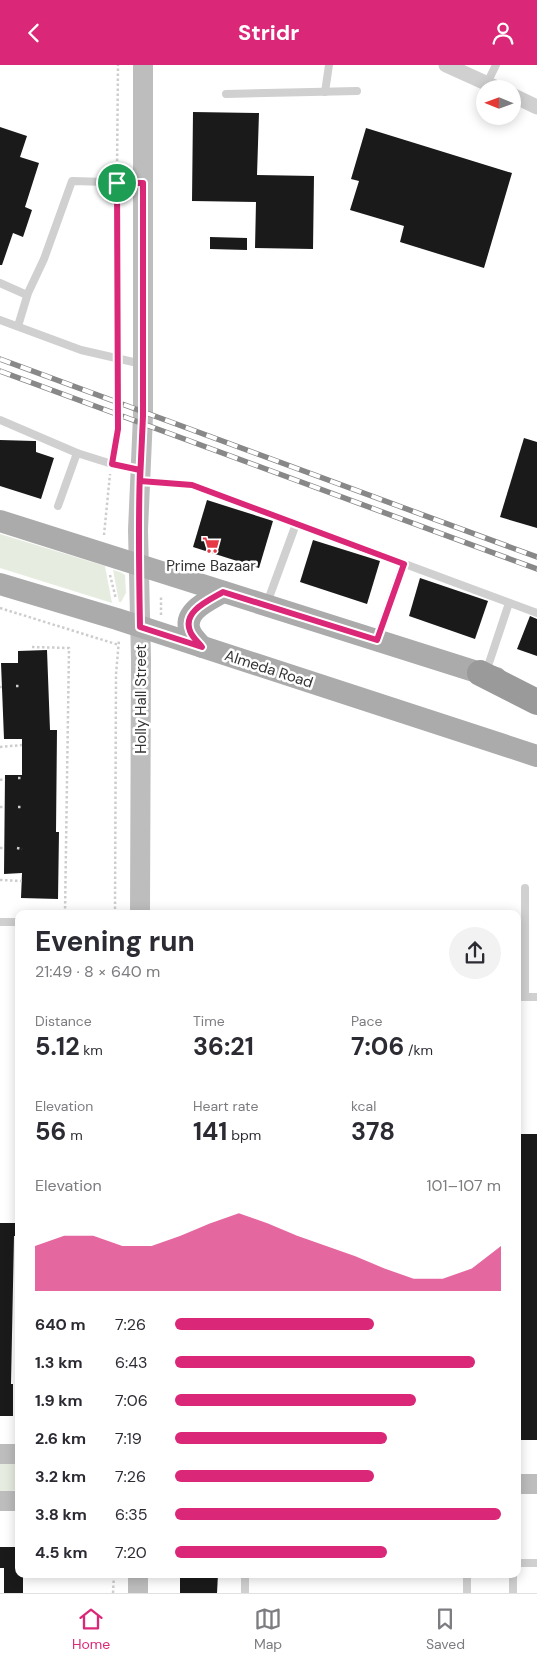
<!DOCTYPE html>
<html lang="en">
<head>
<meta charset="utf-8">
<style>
  body { margin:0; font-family:"DM Sans",sans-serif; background:#f2f2f3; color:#2b2b33; height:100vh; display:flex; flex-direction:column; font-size:19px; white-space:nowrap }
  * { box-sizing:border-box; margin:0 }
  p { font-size:16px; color:#7c7c81 }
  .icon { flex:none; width:28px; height:28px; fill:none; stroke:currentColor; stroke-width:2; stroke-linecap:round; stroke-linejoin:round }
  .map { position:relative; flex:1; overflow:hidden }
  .panel { position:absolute; left:15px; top:845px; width:506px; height:668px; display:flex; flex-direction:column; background:#fff; border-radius:10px; box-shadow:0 2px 12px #0003 }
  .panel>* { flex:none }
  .needle { width:32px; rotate:271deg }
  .controls { position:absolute; left:476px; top:15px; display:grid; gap:10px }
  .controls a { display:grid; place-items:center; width:45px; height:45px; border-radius:50%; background:#fff; box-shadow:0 2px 12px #0003; font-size:25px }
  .pin { position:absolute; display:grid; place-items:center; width:42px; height:42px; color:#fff; margin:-21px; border:2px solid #fff; border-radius:50%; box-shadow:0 1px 5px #0007 }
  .round { display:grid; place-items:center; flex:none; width:52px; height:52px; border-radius:26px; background:#f2f2f3 }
  .head { display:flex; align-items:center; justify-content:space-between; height:85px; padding:0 20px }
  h1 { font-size:28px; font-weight:700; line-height:38px }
  .stats { display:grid; grid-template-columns:repeat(3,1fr); gap:8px; height:85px; padding:5px 20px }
  .stats div { display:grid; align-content:center }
  .stats b { font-size:25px; font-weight:700 }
  .stats small { font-size:14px; font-weight:400 }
  .stats p { font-size:14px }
  .chart { height:140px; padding:10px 20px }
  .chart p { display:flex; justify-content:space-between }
  .chart svg { width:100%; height:90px; margin-top:5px; fill:#db2777; opacity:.7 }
  ul { padding:0 20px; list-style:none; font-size:16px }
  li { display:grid; grid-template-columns:80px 60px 1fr; align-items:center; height:38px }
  li i { height:12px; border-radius:6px; background:#db2777 }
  header { display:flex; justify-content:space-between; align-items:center; height:65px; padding:0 20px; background:#db2777; color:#fff; font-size:22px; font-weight:700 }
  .dock { display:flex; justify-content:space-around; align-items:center; height:70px; border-top:1px solid #e1e1e2; background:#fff; font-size:14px; color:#7c7c81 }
  .dock a { display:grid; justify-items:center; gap:2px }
  .dock .current { color:#db2777 }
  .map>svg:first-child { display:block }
</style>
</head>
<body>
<header><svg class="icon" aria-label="back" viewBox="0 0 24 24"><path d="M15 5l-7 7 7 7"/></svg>Stridr<svg class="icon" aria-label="person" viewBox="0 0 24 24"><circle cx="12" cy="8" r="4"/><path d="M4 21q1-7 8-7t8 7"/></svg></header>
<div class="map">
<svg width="537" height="1528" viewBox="0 0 537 1528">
  <rect width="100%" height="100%" fill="#fff"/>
  <g fill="#e6ecdf">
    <path d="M0,469L105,501L112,538L0,503Z"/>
    <path d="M113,505L120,507L125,510L126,528L121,537H119Z"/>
    <path d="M0,1396H19V1425L0,1427Z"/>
  </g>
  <g fill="#1a1a1a">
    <path d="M193,47L259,48L257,110L314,111L313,184L255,183L256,137L192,136Z"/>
    <path d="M0,62L27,71L20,92L39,98L25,142L32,145L23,172L13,168L2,200H0Z"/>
    <path d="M366,63L512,108L484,203L400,177L404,161L350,145L359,116L351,114Z"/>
    <path d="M210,172L247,173V185L210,184Z"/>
    <path d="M524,373L537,377V463L500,452Z"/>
    <path d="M0,375L34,376H36V387L54,393L41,434L0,421Z"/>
    <path d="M207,435L273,456L259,503L193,482Z"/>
    <path d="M313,475L380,496L367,539L300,517Z"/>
    <path d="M420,513L488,536L475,574L409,551Z"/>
    <path d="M530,551L537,554V591L517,584Z"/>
    <path d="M47,585L50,665H57L56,767H59L58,834L21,833L22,808L4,809L5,710H22V674H4L1,598H18V586Z"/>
    <rect x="518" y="1069" width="19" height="306"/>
    <path d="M0,1158H19V1171H14L11,1319H13V1351H0Z"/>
    <path d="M0,1482H19V1509H23V1528H4V1503H0Z"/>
    <path d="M180,1509H218L217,1528H180Z"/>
  </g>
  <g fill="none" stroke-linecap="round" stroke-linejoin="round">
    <g stroke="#cdcdcd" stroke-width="2.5" stroke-dasharray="2.5 2.5" stroke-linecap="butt">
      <path d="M117,106L118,0"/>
      <path d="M117,127V284"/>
      <path d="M113,388L118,365V304"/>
      <path d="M104,470L110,409"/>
      <path d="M110,510L116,534"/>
      <path d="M0,543L119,580"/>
      <path d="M161,550V530"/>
      <path d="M32,582L69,583L65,849"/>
      <path d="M16,621H19"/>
      <path d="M0,622H2"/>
      <path d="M0,682L22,680"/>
      <path d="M18,713H22"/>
      <path d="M0,715L5,714"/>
      <path d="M0,742H5"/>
      <path d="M18,742H22"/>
      <path d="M0,783H4"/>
      <path d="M17,783L22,784"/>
      <path d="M0,815L22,816"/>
      <path d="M115,849L116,609L119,575"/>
      <path d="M113,1528L114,1509"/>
    </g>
    <g stroke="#d0d0d0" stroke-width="8">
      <path d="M487,18L496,0"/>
      <path d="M325,27L329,0"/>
      <path d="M226,29L357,26"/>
      <path d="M0,218L27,230"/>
      <path d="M0,255L81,285L142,299"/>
      <path d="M18,261L28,228L44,194L72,116L143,118"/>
      <path d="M0,355L77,388"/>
      <path d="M142,417L192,420L537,548"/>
      <path d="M58,441L77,388L112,399L140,405"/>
      <path d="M267,538L296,459"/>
      <path d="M377,573L403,499"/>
      <path d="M486,607L509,538"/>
      <path d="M0,857H19"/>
      <path d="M518,932H537"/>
      <path d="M525,932V823"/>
      <path d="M518,1498H537"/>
      <path d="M245,1528V1509"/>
      <path d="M467,1528V1509"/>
      <path d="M513,1528V1509"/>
    </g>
    <g stroke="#d0d0d0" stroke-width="15">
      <path d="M446,0L499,24"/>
      <path d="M512,30L537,42"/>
    </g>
    <g stroke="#bdbdbd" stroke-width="20">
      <path d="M140,849L141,594L138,465L143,351V0"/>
      <path d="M0,1389H19"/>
      <path d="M518,1419H537"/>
      <path d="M0,1436H19"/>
      <path d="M138,1528V1509"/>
    </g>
    <g stroke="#ababab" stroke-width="22">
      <path d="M0,456L496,613"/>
      <path d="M0,519L117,554L537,691"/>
      <path d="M202,582C198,577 192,572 190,566C182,546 210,535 223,527"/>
    </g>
    <path stroke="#9a9a9a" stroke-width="26" d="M480,608L537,637"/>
    <g stroke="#888" stroke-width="5.5">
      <g id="rail">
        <path d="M0,294L537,492"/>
        <path d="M0,306L537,504"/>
      </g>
    </g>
    <use href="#rail" stroke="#fff" stroke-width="4" stroke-dasharray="11" stroke-linecap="butt"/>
  </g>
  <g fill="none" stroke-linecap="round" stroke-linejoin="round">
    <g stroke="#fff" stroke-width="10">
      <path id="route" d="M117,118L118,364L112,399L140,405C138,458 139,509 140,562L202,582C198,577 192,572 190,566C182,546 210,535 223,527L377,575L404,499L192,420L140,416C141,395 142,373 143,351V118H117"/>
    </g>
    <use href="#route" stroke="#db2777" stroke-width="6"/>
  </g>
  <defs>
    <g id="supermarket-bare" transform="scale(1.35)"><path d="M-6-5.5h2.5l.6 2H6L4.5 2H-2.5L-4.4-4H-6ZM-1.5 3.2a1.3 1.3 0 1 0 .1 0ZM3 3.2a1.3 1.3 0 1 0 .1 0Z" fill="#e63946" stroke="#fff" stroke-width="2.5" paint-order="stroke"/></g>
  </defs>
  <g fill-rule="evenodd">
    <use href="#supermarket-bare" x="211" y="480"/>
  </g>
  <g text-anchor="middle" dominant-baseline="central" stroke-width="5" stroke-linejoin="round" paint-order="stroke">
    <g font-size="15" fill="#333" stroke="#fff">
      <text x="211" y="501">Prime Bazaar</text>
    </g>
    <g font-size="15" fill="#333" stroke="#fff">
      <text transform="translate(269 604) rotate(18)">Almeda Road</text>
      <text transform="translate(141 634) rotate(-90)">Holly Hall Street</text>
    </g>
  </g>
</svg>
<div class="controls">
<a><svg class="needle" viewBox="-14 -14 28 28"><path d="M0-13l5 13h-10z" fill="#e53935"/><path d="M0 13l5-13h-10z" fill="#7c7c81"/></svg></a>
</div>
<div class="pin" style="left:117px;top:118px;background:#1e9e55"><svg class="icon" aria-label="arrive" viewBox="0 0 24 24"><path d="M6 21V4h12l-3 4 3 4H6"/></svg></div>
<section class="panel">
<div class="head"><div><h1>Evening run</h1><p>21:49 · 8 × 640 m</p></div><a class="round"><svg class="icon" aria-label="share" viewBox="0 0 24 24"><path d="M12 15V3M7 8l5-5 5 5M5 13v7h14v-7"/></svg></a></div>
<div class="stats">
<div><p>Distance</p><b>5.12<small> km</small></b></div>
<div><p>Time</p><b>36:21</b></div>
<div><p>Pace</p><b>7:06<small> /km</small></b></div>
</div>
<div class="stats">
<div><p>Elevation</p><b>56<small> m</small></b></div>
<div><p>Heart rate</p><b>141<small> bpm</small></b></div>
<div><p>kcal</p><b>378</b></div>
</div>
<div class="chart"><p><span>Elevation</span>101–107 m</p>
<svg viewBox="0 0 160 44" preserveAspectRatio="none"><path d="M0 44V22L10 17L20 17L30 22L40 22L50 17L60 11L70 6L80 11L90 17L100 22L110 27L120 33L130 38L140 38L150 33L160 22V44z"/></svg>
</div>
<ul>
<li><b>640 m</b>7:26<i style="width:61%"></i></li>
<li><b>1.3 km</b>6:43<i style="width:92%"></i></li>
<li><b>1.9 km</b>7:06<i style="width:74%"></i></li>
<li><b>2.6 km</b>7:19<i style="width:65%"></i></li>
<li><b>3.2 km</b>7:26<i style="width:61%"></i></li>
<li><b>3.8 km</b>6:35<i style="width:100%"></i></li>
<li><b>4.5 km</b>7:20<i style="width:65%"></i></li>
</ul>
</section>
</div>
<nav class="dock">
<a class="current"><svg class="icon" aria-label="home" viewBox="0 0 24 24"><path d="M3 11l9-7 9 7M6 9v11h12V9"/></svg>Home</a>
<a><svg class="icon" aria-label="map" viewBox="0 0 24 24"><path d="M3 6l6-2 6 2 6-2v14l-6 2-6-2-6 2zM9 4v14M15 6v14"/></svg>Map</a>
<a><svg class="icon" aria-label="saved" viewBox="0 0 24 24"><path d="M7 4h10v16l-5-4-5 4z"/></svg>Saved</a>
</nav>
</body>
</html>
